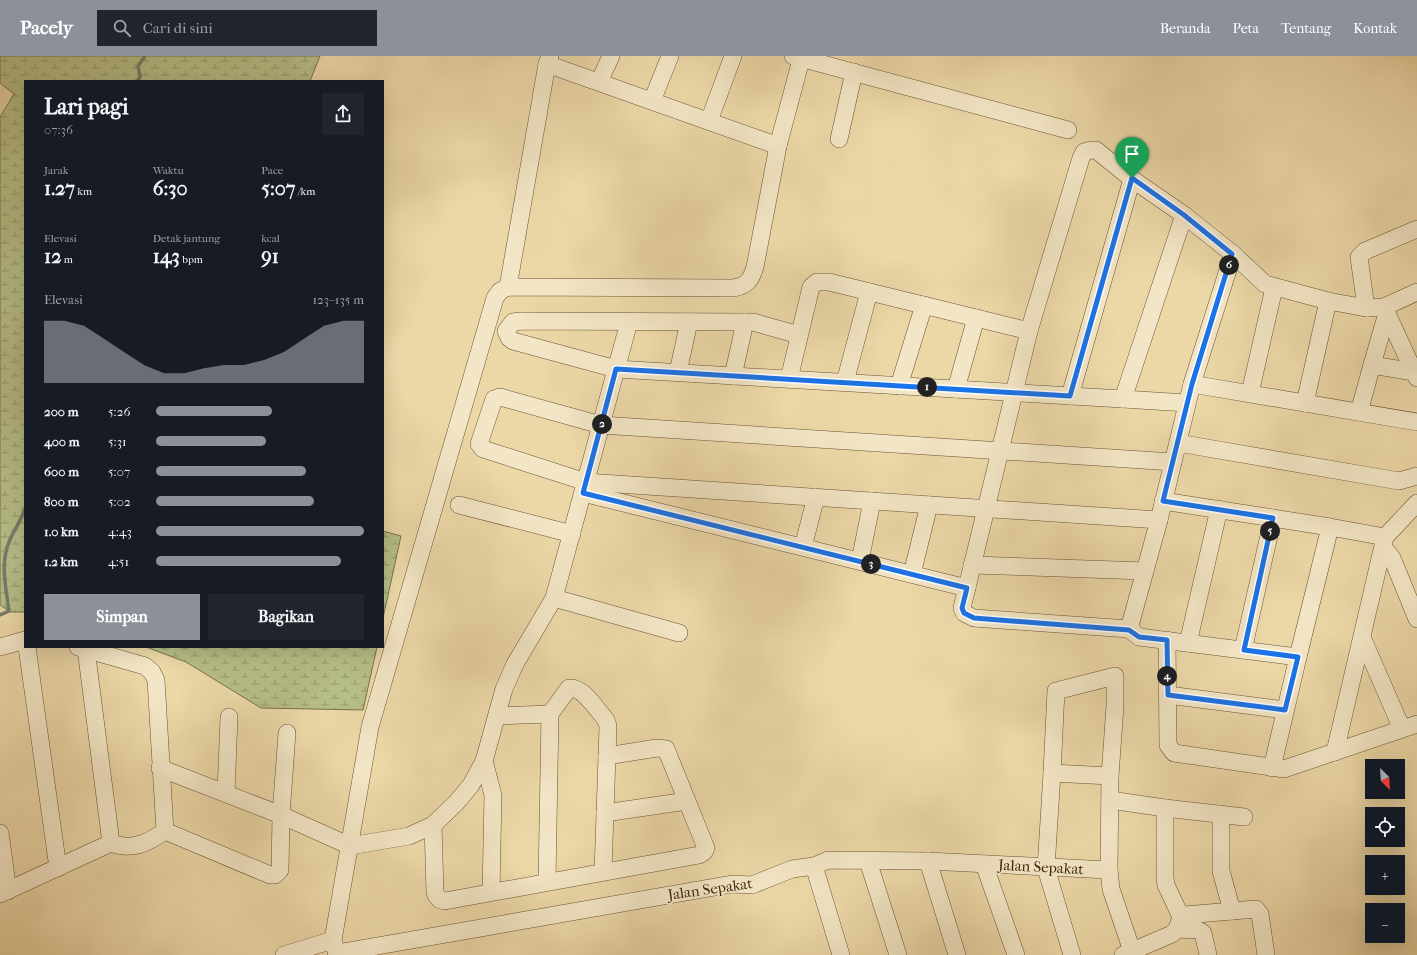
<!DOCTYPE html>
<html lang="id">
<head>
<meta charset="utf-8">
<style>
  body { margin:0; font-family:"IM FELL French Canon",serif; background:#20242c; color:#f1f3f6; height:100vh; display:flex; flex-direction:column; font-size:15px; white-space:nowrap }
  * { box-sizing:border-box; margin:0 }
  p { font-size:13px; color:#9ea1a6 }
  .icon { flex:none; width:22px; height:22px; fill:none; stroke:currentColor; stroke-width:2; stroke-linecap:round; stroke-linejoin:round }
  .map { position:relative; flex:1; overflow:hidden }
  .sheet { position:absolute; left:24px; top:24px; width:360px; height:568px; display:flex; flex-direction:column; background:#171b24; border-radius:0px; box-shadow:0 4px 16px #0002 }
  .sheet>* { flex:none }
  .needle { width:26px; rotate:156deg }
  .controls { position:absolute; left:1365px; top:703px; display:grid; gap:8px }
  .controls a { display:grid; place-items:center; width:40px; height:40px; border-radius:0px; background:#171b24; box-shadow:0 4px 16px #0002; font-size:20px }
  .pin { position:absolute; display:grid; place-items:center; width:34px; height:34px; color:#fff; margin:-41px -17px; border-radius:50% 50% 50% 0; rotate:-45deg; box-shadow:0 0 4px #0007 }
  .pin .icon { rotate:45deg }
  .km { position:absolute; width:20px; height:20px; margin:-10px; border-radius:50%; background:#222; color:#fff; font-size:11px; line-height:20px; text-align:center }
  .round { display:grid; place-items:center; flex:none; width:42px; height:42px; border-radius:0px; background:#20242c }
  .head { display:flex; align-items:center; justify-content:space-between; height:68px; padding:0 20px }
  h1 { font-size:22px; font-weight:800; line-height:30px }
  .metrics { display:grid; grid-template-columns:repeat(3,1fr); gap:6px; height:68px; padding:4px 20px }
  .metrics div { display:grid; align-content:center }
  .metrics b { font-size:20px; font-weight:800 }
  .metrics small { font-size:11px; font-weight:400 }
  .metrics p { font-size:11px }
  .chart { height:112px; padding:8px 20px }
  .chart p { display:flex; justify-content:space-between }
  .chart svg { width:100%; height:72px; margin-top:4px; fill:#8c9099; opacity:.7 }
  .primary-button { display:flex; gap:8px; margin-top:auto; padding:8px 20px }
  .primary-button a { flex:1; height:46px; border-radius:0px; background:#8c9099; color:#fff; font-size:16px; font-weight:800; line-height:46px; text-align:center }
  .primary-button a+a { background:#20242c; color:#f1f3f6 }
  ul { padding:0 20px; list-style:none; font-size:13px }
  li { display:grid; grid-template-columns:64px 48px 1fr; align-items:center; height:30px }
  li i { height:10px; border-radius:5px; background:#8c9099 }
  header { display:flex; align-items:center; gap:24px; box-sizing:border-box; height:56px; padding:0 20px; background:#8c9099; color:#fff }
  header strong { font-size:19px }
  nav { display:flex; gap:22px; margin-inline-start:auto; font-size:14px }
  .search { width:280px; height:36px; background:#20242c; display:flex; align-items:center; gap:10px; box-sizing:border-box; padding:0 14px; border-radius:0px; color:#9ea1a6; font-size:15px }
  .map>svg:first-child { display:block }
</style>
</head>
<body>
<header>
<strong>Pacely</strong>
<div class="search"><svg class="icon" aria-label="search" viewBox="0 0 24 24"><circle cx="10" cy="10" r="6"/><path d="M15 15l6 6"/></svg>Cari di sini</div>
<nav><a>Beranda</a><a>Peta</a><a>Tentang</a><a>Kontak</a></nav>
</header>
<div class="map">
<svg width="1417" height="899" viewBox="0 0 1417 899">
  <defs>
    <pattern id="wetland-marsh" width="20" height="14" patternUnits="userSpaceOnUse"><rect width="20" height="14" fill="#b7bf88"/><path d="M1 5h8M5 5V1M11 12h8M15 12V8" fill="none" stroke="#969b6e"/></pattern>
  </defs>
  <rect width="100%" height="100%" fill="#ecd8a7"/>
  <filter id="stains"><feTurbulence type="fractalNoise" baseFrequency=".005" numOctaves="4"/><feColorMatrix values="0 0 0 0 .2 0 0 0 0 .09 0 0 0 0 .02 0 0 0 .5 -.17"/></filter>
  <radialGradient id="worn" r=".72"><stop offset=".6" stop-color="#630" stop-opacity="0"/><stop offset="1" stop-color="#630" stop-opacity=".3"/></radialGradient>
  <g fill="url(#wetland-marsh)" stroke="#7a724c">
    <path d="M0,0H320L310,25H25V556H10L0,549V61L14,38L0,27Z"/>
    <path d="M383,475L401,480L383,562Z"/>
    <path d="M146,591H377L363,654L261,652L186,606Z"/>
  </g>
  <g fill="none" stroke-linecap="round" stroke-linejoin="round">
    <g stroke="#747e6b" stroke-width="3.5">
      <path d="M137,25L140,21L138,10L145,0"/>
      <path d="M0,559L9,555C6,532 0,508 9,486C14,473 21,466 25,452"/>
    </g>
    <g stroke="#695235" stroke-width="18">
      <g id="minor">
        <path d="M793,0L1068,74"/>
        <path d="M547,8L778,90"/>
        <path d="M599,26L611,0"/>
        <path d="M652,45L670,0"/>
        <path d="M709,65L733,0"/>
        <path d="M839,83L854,16"/>
        <path d="M1091,94H1096L1132,123L1184,159L1233,198L1192,328L1159,464L1129,573L974,562L964,557L962,552L1029,275L1081,102L1084,96Z"/>
        <path d="M1184,159L1123,343L1187,347"/>
        <path d="M1233,198L1265,228L1328,245L1366,252"/>
        <path d="M508,231L547,8L550,0"/>
        <path d="M1384,251L1366,252L1359,201L1365,195L1417,173"/>
        <path d="M799,279L753,266H745L520,265L513,266L506,275L509,282L513,285L616,313L1123,343"/>
        <path d="M1372,309L1387,257"/>
        <path d="M678,316L689,266"/>
        <path d="M1414,316L1384,251L1417,236"/>
        <path d="M733,320L745,266"/>
        <path d="M789,323L811,231L817,226H829L1029,275"/>
        <path d="M845,326L869,236"/>
        <path d="M1192,328L1417,366"/>
        <path d="M899,330L924,249"/>
        <path d="M956,333L976,262"/>
        <path d="M1250,337L1274,232"/>
        <path d="M1070,340L1132,123"/>
        <path d="M1305,347L1328,245"/>
        <path d="M1359,356L1372,309L1414,316L1417,322"/>
        <path d="M1178,387L1399,425L1417,420"/>
        <path d="M583,437L967,532"/>
        <path d="M459,449L572,478"/>
        <path d="M1159,464L586,426L483,393L479,388L494,343L500,341L601,369L1173,406"/>
        <path d="M1330,471L1385,481L1417,447"/>
        <path d="M803,491L816,441"/>
        <path d="M1383,491L1392,502L1417,563"/>
        <path d="M860,505L872,445"/>
        <path d="M972,509L1145,515"/>
        <path d="M912,518L929,449"/>
        <path d="M554,542L679,577"/>
        <path d="M1129,573L1139,581L1298,601L1330,471L1163,445"/>
        <path d="M1362,581L1402,673"/>
        <path d="M1167,584L1168,689L1174,697L1284,713L1417,668"/>
        <path d="M1188,587L1219,453"/>
        <path d="M0,591L25,584"/>
        <path d="M27,591L58,812"/>
        <path d="M78,591L145,610L152,616L156,624L165,775"/>
        <path d="M86,593L111,787"/>
        <path d="M1243,594L1273,462"/>
        <path d="M1168,639L1285,654"/>
        <path d="M497,660L550,658"/>
        <path d="M1335,696L1385,481"/>
        <path d="M484,705L493,739L491,836"/>
        <path d="M160,712L281,759L350,790L409,780L433,769L456,747L471,729L484,705L504,633L515,608L554,542L629,266"/>
        <path d="M1272,712L1298,601"/>
        <path d="M1052,717L1056,635L1115,620V650L1110,720L1109,814L1111,833L1132,895"/>
        <path d="M226,737L229,661"/>
        <path d="M1110,744L1165,752"/>
        <path d="M605,757L687,745"/>
        <path d="M1221,758V815L1232,855"/>
        <path d="M433,769L435,836C437,842 439,844 445,845L699,799L704,796L706,792L666,693L657,692L607,700L608,670L606,664C597,654 583,630 569,632L550,658L547,826"/>
        <path d="M165,775L270,819H275L280,814L281,759L287,677"/>
        <path d="M0,777L8,835"/>
        <path d="M868,805L898,899"/>
        <path d="M928,805L957,899"/>
        <path d="M984,808L1016,899"/>
        <path d="M814,810L841,899"/>
        <path d="M603,816L607,700"/>
        <path d="M0,838L111,787C132,795 148,787 165,775"/>
        <path d="M1181,861L1166,829L1165,822V752L1244,761"/>
        <path d="M1177,873L1198,874L1203,877L1208,899"/>
        <path d="M337,897L732,828L752,829L792,813L814,810L828,804L928,805L1109,814"/>
        <path d="M284,899L333,884"/>
        <path d="M337,899L333,884L370,671L495,242L500,235L508,231L733,232C747,230 751,224 755,211L778,90L802,0"/>
        <path d="M1072,899L1046,812L1052,717L1110,720"/>
        <path d="M1123,899L1172,878L1177,873L1181,861L1185,859L1256,853L1260,858L1266,899"/>
      </g>
    </g>
    <use href="#minor" stroke="#f3e6c6" stroke-width="17"/>
  </g>
  <g fill="none" stroke-linecap="round" stroke-linejoin="round">
    <g stroke="#fff" stroke-width="8">
      <path id="route" d="M1132,122L1184,159L1232,198L1192,328L1163,445L1273,462L1244,594L1298,601L1285,654L1168,639L1167,584L1139,581L1129,574L974,562L964,557L962,552L967,532L583,437L616,313L1070,340Z"/>
    </g>
    <use href="#route" stroke="#1a73e8" stroke-width="5"/>
  </g>
  <g text-anchor="middle" dominant-baseline="central" stroke-width="3.5" stroke-linejoin="round" paint-order="stroke">
    <g font-size="15" fill="#3d250f" stroke="#f3e6c6">
      <text transform="translate(1041 811) rotate(3)">Jalan Sepakat</text>
      <text transform="translate(710 833) rotate(-8)">Jalan Sepakat</text>
    </g>
  </g>
  <rect width="100%" height="100%" filter="url(#stains)"/>
  <rect width="100%" height="100%" fill="url(#worn)"/>
</svg>
<div class="controls">
<a><svg class="needle" viewBox="-14 -14 28 28"><path d="M0-13l5 13h-10z" fill="#e53935"/><path d="M0 13l5-13h-10z" fill="#9ea1a6"/></svg></a>
<a><svg class="icon" aria-label="locate" viewBox="0 0 24 24"><circle cx="12" cy="12" r="6"/><path d="M12 2v4M12 18v4M2 12h4M18 12h4"/></svg></a>
<a>+</a>
<a>−</a>
</div>
<div class="pin" style="left:1132px;top:122px;background:#1e9e55"><svg class="icon" aria-label="arrive" viewBox="0 0 24 24"><path d="M6 21V4h12l-3 4 3 4H6"/></svg></div>
<b class="km" style="left:927px;top:331px">1</b>
<b class="km" style="left:602px;top:368px">2</b>
<b class="km" style="left:871px;top:508px">3</b>
<b class="km" style="left:1167px;top:620px">4</b>
<b class="km" style="left:1270px;top:475px">5</b>
<b class="km" style="left:1229px;top:209px">6</b>
<section class="sheet">
<div class="head"><div><h1>Lari pagi</h1><p>07:36</p></div><a class="round"><svg class="icon" aria-label="share" viewBox="0 0 24 24"><path d="M12 15V3M7 8l5-5 5 5M5 13v7h14v-7"/></svg></a></div>
<div class="metrics">
<div><p>Jarak</p><b>1.27<small> km</small></b></div>
<div><p>Waktu</p><b>6:30</b></div>
<div><p>Pace</p><b>5:07<small> /km</small></b></div>
</div>
<div class="metrics">
<div><p>Elevasi</p><b>12<small> m</small></b></div>
<div><p>Detak jantung</p><b>143<small> bpm</small></b></div>
<div><p>kcal</p><b>91</b></div>
</div>
<div class="chart"><p><span>Elevasi</span>123–135 m</p>
<svg viewBox="0 0 160 44" preserveAspectRatio="none"><path d="M0 44V6L10 6L20 9L30 17L40 25L50 33L60 38L70 38L80 35L90 33L100 33L110 30L120 25L130 17L140 9L150 6L160 6V44z"/></svg>
</div>
<ul>
<li><b>200 m</b>5:26<i style="width:56%"></i></li>
<li><b>400 m</b>5:31<i style="width:53%"></i></li>
<li><b>600 m</b>5:07<i style="width:72%"></i></li>
<li><b>800 m</b>5:02<i style="width:76%"></i></li>
<li><b>1.0 km</b>4:43<i style="width:100%"></i></li>
<li><b>1.2 km</b>4:51<i style="width:89%"></i></li>
</ul>
<div class="primary-button"><a>Simpan</a><a>Bagikan</a></div>
</section>
</div>
</body>
</html>
